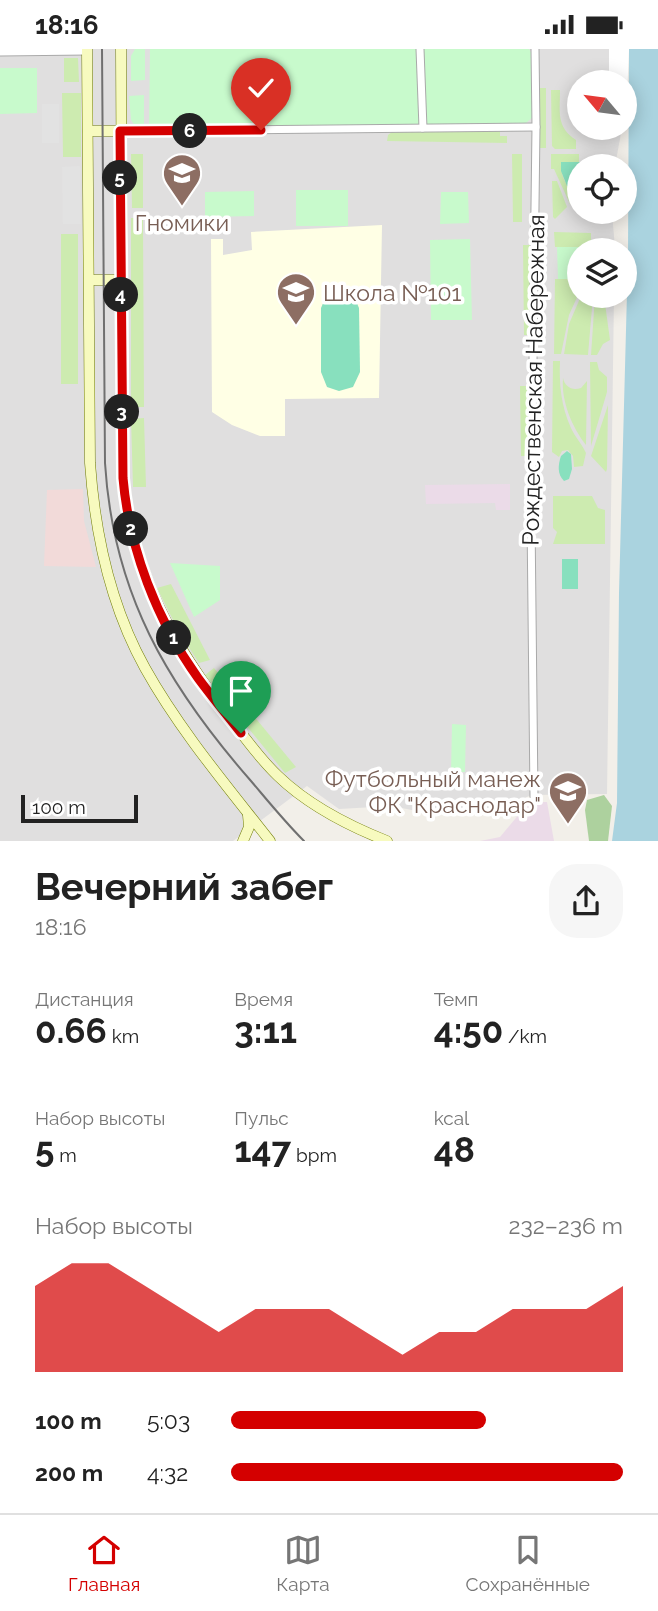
<!DOCTYPE html>
<html lang="ru">
<head>
<meta charset="utf-8">
<style>
  body { margin:0; font-family:Raleway,sans-serif; background:#f6f6f6; color:#222; height:100vh; display:flex; flex-direction:column; font-size:26px; white-space:nowrap }
  * { box-sizing:border-box; margin:0 }
  p { font-size:23px; color:#767676 }
  .icon { flex:none; width:38px; height:38px; fill:none; stroke:currentColor; stroke-width:2; stroke-linecap:round; stroke-linejoin:round }
  .map { position:relative; height:792px; overflow:hidden }
  .sheet { display:flex; flex-direction:column; background:#fff; flex:1 }
  .sheet>* { flex:none }
  .needle { width:46px; rotate:299deg }
  .tools { position:absolute; left:567px; top:21px; display:grid; gap:14px }
  .tools a { display:grid; place-items:center; width:70px; height:70px; border-radius:50%; background:#fff; box-shadow:0 4px 18px #0003; font-size:35px }
  .scale { position:absolute; left:21px; bottom:18px; width:117px; box-sizing:border-box; padding-left:7px; border:4px solid #222; border-top:0; font-size:19px; line-height:24px; white-space:nowrap; color:#222; -webkit-text-stroke:5px #fff; paint-order:stroke }
  .pin { position:absolute; display:grid; place-items:center; width:60px; height:60px; color:#fff; margin:-72px -30px; border-radius:50% 50% 50% 0; rotate:-45deg; box-shadow:0 0 7px #0007 }
  .pin .icon { rotate:45deg }
  .km { position:absolute; width:35px; height:35px; margin:-18px; border-radius:50%; background:#222; color:#fff; font-size:19px; line-height:35px; text-align:center }
  .round { display:grid; place-items:center; flex:none; width:74px; height:74px; border-radius:28px; background:#f6f6f6 }
  .overview { display:flex; align-items:center; justify-content:space-between; height:119px; padding:0 35px }
  h1 { font-size:38px; font-weight:700; line-height:52px }
  .metrics { display:grid; grid-template-columns:repeat(3,1fr); gap:10px; height:119px; padding:7px 35px }
  .metrics div { display:grid; align-content:center }
  .metrics b { font-size:35px; font-weight:700 }
  .metrics small { font-size:19px; font-weight:400 }
  .metrics p { font-size:19px }
  .chart { height:196px; padding:14px 35px }
  .chart p { display:flex; justify-content:space-between }
  .chart svg { width:100%; height:126px; margin-top:7px; fill:#d40000; opacity:.7 }
  ul { padding:0 35px; list-style:none; font-size:23px }
  li { display:grid; grid-template-columns:112px 84px 1fr; align-items:center; height:52px }
  li i { height:18px; border-radius:9px; background:#d40000 }
  .status { display:flex; justify-content:space-between; align-items:center; height:49px; padding:0 35px; background:#fff; direction:ltr }
  .status svg { height:19px; fill:currentColor }
  .menu { display:flex; justify-content:space-around; align-items:center; height:98px; border-top:2px solid #e0e0e0; background:#fff; font-size:19px; color:#767676 }
  .menu a { display:grid; justify-items:center; gap:4px }
  .menu .current { color:#d40000 }
  .map>svg:first-child { display:block }
</style>
</head>
<body>
<div class="status"><b>18:16</b><svg viewBox="0 0 49 12"><path d="M0 12V9h3v3zM5 12V6h3v6zM10 12V3h3v9zM15 12V0h3v12zM26 1h20v11H26zM47 4h2v5h-2z"/></svg></div>
<div class="map">
<svg width="658" height="792" viewBox="0 0 658 792">
  <rect width="100%" height="100%" fill="#f2efe9"/>
  <path fill="#e0dfdf" d="M0,0H622V33H579V79H622L615,117H579V163H612L615,199V201H579V247H614L607,745L531,746L493,764L431,765L392,757L339,760L307,737L233,792H0Z"/>
  <path fill="#f2dad9" d="M83,440L84,472L96,518L44,517L47,441Z"/>
  <g fill="#ebdbe8">
    <path d="M510,435V461H496L495,454L426,455L425,436Z"/>
    <path d="M533,753H547L554,792H480L500,788L525,758Z"/>
  </g>
  <path fill="#ffffe5" d="M382,176L379,349L285,350V387H260L232,376L212,363L211,190H223V206L252,201L251,183Z"/>
  <g fill="#cdebb0">
    <path d="M64,9H78L79,33H64Z"/>
    <rect x="538" y="39" width="8" height="60"/>
    <path d="M551,41H560C560,63 556,78 576,91V100H555L552,97Z"/>
    <path d="M62,44H81V108H63Z"/>
    <path d="M500,82V87H507V94L387,92L388,86L392,83Z"/>
    <path d="M131,105H143V159H132Z"/>
    <path d="M512,105H522V173H513Z"/>
    <path d="M551,105H579V113L561,114C561,123 563,132 570,139H577L579,145L570,155L554,120H551Z"/>
    <path d="M552,132H557L567,158L555,170L553,168Z"/>
    <path d="M131,169H143L144,358H131Z"/>
    <path d="M554,183L591,184V200L582,201V198H555Z"/>
    <rect x="61" y="185" width="17" height="150"/>
    <path d="M523,196H532V286H524Z"/>
    <path d="M555,230H579V244L569,266L561,305H554Z"/>
    <path d="M581,247H593L588,306L564,305L569,275Z"/>
    <path d="M595,247H604L610,291L603,295L597,306H591Z"/>
    <path d="M553,312H560C559,335 561,357 571,379C575,388 582,395 586,404L583,417L574,418L573,407L568,401L562,402L559,408L552,403Z"/>
    <path d="M590,313H597L599,321L607,328V343L591,397Z"/>
    <path d="M563,329C565,338 572,342 581,339L587,332L586,396C572,378 561,352 563,329Z"/>
    <path d="M520,337H528L529,407H521Z"/>
    <path d="M608,356L607,420L606,423L591,407Z"/>
    <path d="M144,369L146,438H133L131,370Z"/>
    <path d="M553,447H592L598,459L605,461V495H553L557,483L553,479Z"/>
    <path d="M171,535L210,611L199,614L179,583L157,539Z"/>
    <path d="M214,619L296,718L285,724L205,626Z"/>
  </g>
  <path fill="#add19e" d="M604,746L612,757L608,792H589L585,761L587,751Z"/>
  <g fill="#c8facc">
    <path d="M135,0H145V31L131,32V7Z"/>
    <path d="M150,0H529L532,5L533,68L526,74L149,79Z"/>
    <path d="M0,19H37V64L0,65Z"/>
    <path d="M144,46V78L135,77L131,71L129,47Z"/>
    <rect x="296" y="141" width="52" height="36"/>
    <path d="M254,142V167L205,168V143Z"/>
    <path d="M441,143H468L469,174L440,175Z"/>
    <path d="M470,190L472,271H431L430,191Z"/>
    <path d="M557,198H582V201H579V230H558Z"/>
    <path d="M170,514L220,517V551L194,568Z"/>
    <path d="M452,675L466,676L465,723H451Z"/>
  </g>
  <g fill="#88e0be">
    <path d="M561,113H580L579,136L577,139L567,137L561,122Z"/>
    <path d="M341,240L353,245L359,259L360,323L353,338L339,342L327,338L321,323V259L327,245Z"/>
    <path d="M567,402L571,405L572,420L569,430L564,432C557,425 558,416 561,407Z"/>
    <rect x="562" y="510" width="16" height="30"/>
  </g>
  <g fill="#e2e2e2">
    <rect x="42" y="55" width="17" height="39"/>
    <path d="M80,117L81,175H63L62,118Z"/>
  </g>
  <path fill="#aad3df" d="M629,0H658V792H612L617,754L619,544L628,206Z"/>
  <path fill="#fff" d="M609,0H629L626,68L625,33H609Z"/>
  <g fill="none" stroke-linecap="round" stroke-linejoin="round">
    <g stroke="#a9a9a9" stroke-width="9">
      <g id="minor">
        <path d="M420,0L423,79"/>
        <path d="M0,3L87,2"/>
        <path d="M120,82L536,78"/>
        <path d="M534,748L531,469L536,78L535,0"/>
      </g>
    </g>
    <g stroke="#707d05" stroke-width="11">
      <g id="secondary">
        <path d="M87,0L90,414C95,485 110,556 145,619C179,680 226,736 270,792"/>
        <path d="M121,0L123,429C131,521 174,598 230,669C245,689 260,710 278,727C308,756 349,777 387,792"/>
        <path d="M88,82H120"/>
        <path d="M90,231H120"/>
        <path d="M243,792L249,778L248,766"/>
      </g>
    </g>
    <use href="#minor" stroke="#fff" stroke-width="7"/>
    <use href="#secondary" stroke="#f7fabf" stroke-width="10"/>
    <path stroke="#707070" stroke-width="2" d="M102,0L105,414C113,544 167,636 251,732C268,752 285,773 304,792"/>
  </g>
  <g fill="none" stroke-linecap="round" stroke-linejoin="round">
    <g stroke="#fff" stroke-width="14">
      <path id="route" d="M241,684C227,666 212,648 198,629C157,572 129,499 123,429L120,82L261,81"/>
    </g>
    <use href="#route" stroke="#d40000" stroke-width="9"/>
  </g>
  <defs>
    <g id="school-pin" transform="scale(2.0125)"><path d="M0 17L-7.5 6A9.5 9.5 0 1 1 7.5 6Z" fill="#8d6e63" stroke="#fff"/><path d="M0-5L7-2L0 1L-7-2ZM-4 1L0 2.5L4 1V4Q0 6-4 4Z" fill="#fff"/></g>
  </defs>
  <g fill-rule="evenodd">
    <use href="#school-pin" x="182" y="124"/>
    <use href="#school-pin" x="296" y="243"/>
    <use href="#school-pin" x="568" y="742"/>
  </g>
  <g text-anchor="middle" dominant-baseline="central" stroke-width="7" stroke-linejoin="round" paint-order="stroke">
    <g font-size="23" fill="#785e54" stroke="#fff">
      <text x="182" y="173">Гномики</text>
      <text x="323" y="243" text-anchor="start">Школа №101</text>
      <text x="541" y="729" text-anchor="end">Футбольный манеж<tspan x="541" dy="26">ФК "Краснодар"</tspan></text>
    </g>
    <g font-size="23" fill="#222" stroke="#fff">
      <text transform="translate(533 331) rotate(-89)">Рождественская Набережная</text>
    </g>
  </g>
</svg>
<div class="tools">
<a><svg class="needle" viewBox="-14 -14 28 28"><path d="M0-13l5 13h-10z" fill="#e53935"/><path d="M0 13l5-13h-10z" fill="#767676"/></svg></a>
<a><svg class="icon" aria-label="locate" viewBox="0 0 24 24"><circle cx="12" cy="12" r="6"/><path d="M12 2v4M12 18v4M2 12h4M18 12h4"/></svg></a>
<a><svg class="icon" aria-label="layers" viewBox="0 0 24 24"><path d="M12 4l9 5-9 5-9-5zM3 14l9 5 9-5"/></svg></a>
</div>
<div class="scale">100 m</div>
<div class="pin" style="left:241px;top:684px;background:#1e9e55"><svg class="icon" aria-label="arrive" viewBox="0 0 24 24"><path d="M6 21V4h12l-3 4 3 4H6"/></svg></div>
<div class="pin" style="left:261px;top:81px;background:#d93025"><svg class="icon" aria-label="check" viewBox="0 0 24 24"><path d="M5 12l5 5 9-10"/></svg></div>
<b class="km" style="left:174px;top:589px">1</b>
<b class="km" style="left:131px;top:480px">2</b>
<b class="km" style="left:122px;top:363px">3</b>
<b class="km" style="left:121px;top:246px">4</b>
<b class="km" style="left:120px;top:129px">5</b>
<b class="km" style="left:190px;top:82px">6</b>
</div>
<section class="sheet">
<div class="overview"><div><h1>Вечерний забег</h1><p>18:16</p></div><a class="round"><svg class="icon" aria-label="share" viewBox="0 0 24 24"><path d="M12 15V3M7 8l5-5 5 5M5 13v7h14v-7"/></svg></a></div>
<div class="metrics">
<div><p>Дистанция</p><b>0.66<small> km</small></b></div>
<div><p>Время</p><b>3:11</b></div>
<div><p>Темп</p><b>4:50<small> /km</small></b></div>
</div>
<div class="metrics">
<div><p>Набор высоты</p><b>5<small> m</small></b></div>
<div><p>Пульс</p><b>147<small> bpm</small></b></div>
<div><p>kcal</p><b>48</b></div>
</div>
<div class="chart"><p><span>Набор высоты</span>232–236 m</p>
<svg viewBox="0 0 160 44" preserveAspectRatio="none"><path d="M0 44V14L10 6L20 6L30 14L40 22L50 30L60 22L70 22L80 22L90 30L100 38L110 30L120 30L130 22L140 22L150 22L160 14V44z"/></svg>
</div>
<ul>
<li><b>100 m</b>5:03<i style="width:65%"></i></li>
<li><b>200 m</b>4:32<i style="width:100%"></i></li>
</ul>
</section>
<nav class="menu">
<a class="current"><svg class="icon" aria-label="home" viewBox="0 0 24 24"><path d="M3 11l9-7 9 7M6 9v11h12V9"/></svg>Главная</a>
<a><svg class="icon" aria-label="map" viewBox="0 0 24 24"><path d="M3 6l6-2 6 2 6-2v14l-6 2-6-2-6 2zM9 4v14M15 6v14"/></svg>Карта</a>
<a><svg class="icon" aria-label="saved" viewBox="0 0 24 24"><path d="M7 4h10v16l-5-4-5 4z"/></svg>Сохранённые</a>
</nav>
</body>
</html>
